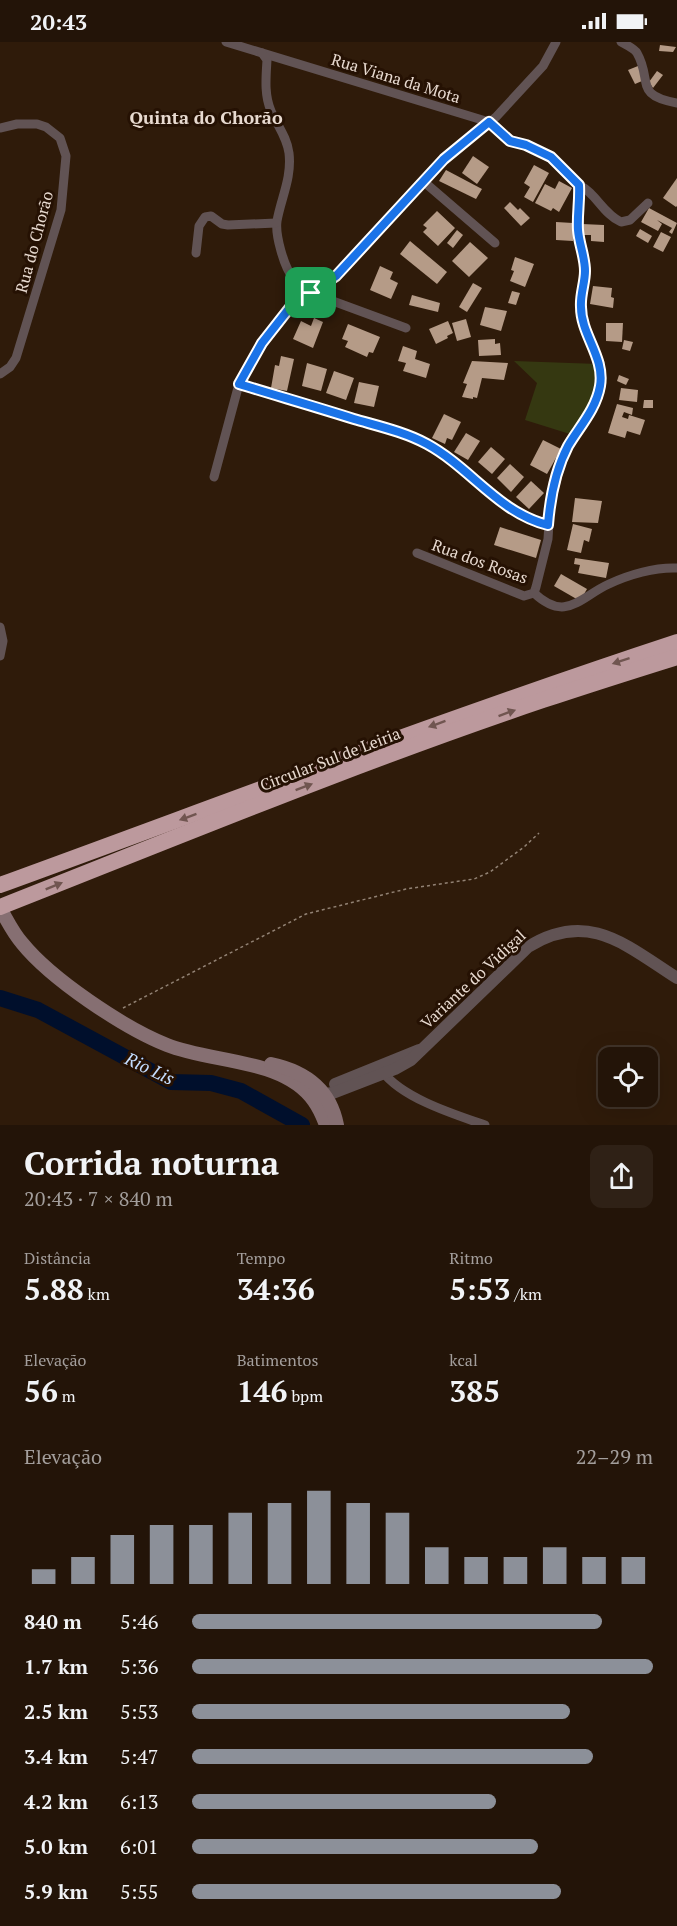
<!DOCTYPE html>
<html lang="pt">
<head>
<meta charset="utf-8">
<style>
  body { margin:0; font-family:"PT Serif",serif; background:#2f2116; color:#f1f3f6; height:100vh; display:flex; flex-direction:column; font-size:22px; white-space:nowrap }
  * { box-sizing:border-box; margin:0 }
  p { font-size:20px; color:#a39e9c }
  .icon { flex:none; width:33px; height:33px; fill:none; stroke:currentColor; stroke-width:2; stroke-linecap:round; stroke-linejoin:round }
  .map { position:relative; height:1083px; overflow:hidden }
  .details { display:flex; flex-direction:column; background:#231408; flex:1 }
  .details>* { flex:none }
  .controls { position:absolute; left:598px; top:1005px; display:grid; gap:12px }
  .controls a { display:grid; place-items:center; width:60px; height:60px; border-radius:12px; background:#231408; box-shadow:0 6px 24px #0002,0 0 0 2px #403329; font-size:30px }
  .pin { position:absolute; display:grid; place-items:center; width:51px; height:51px; color:#fff; margin:-26px; border-radius:12px; box-shadow:0 3px 9px #0006 }
  .round { display:grid; place-items:center; flex:none; width:63px; height:63px; border-radius:12px; background:#2f2116 }
  .overview { display:flex; align-items:center; justify-content:space-between; height:102px; padding:0 24px }
  h1 { font-size:33px; font-weight:700; line-height:45px }
  .metrics { display:grid; grid-template-columns:repeat(3,1fr); gap:9px; height:102px; padding:6px 24px }
  .metrics div { display:grid; align-content:center }
  .metrics b { font-size:30px; font-weight:700 }
  .metrics small { font-size:16px; font-weight:400 }
  .metrics p { font-size:16px }
  .chart { height:168px; padding:12px 24px }
  .chart p { display:flex; justify-content:space-between }
  .chart svg { width:100%; height:108px; margin-top:6px; stroke:#8c9099; stroke-width:6 }
  ul { padding:0 24px; list-style:none; font-size:20px }
  li { display:grid; grid-template-columns:96px 72px 1fr; align-items:center; height:45px }
  li i { height:15px; border-radius:8px; background:#8c9099 }
  .status { display:flex; justify-content:space-between; align-items:center; height:42px; padding:0 30px; background:#231408; direction:ltr }
  .status svg { height:16px; fill:currentColor }
  .map>svg:first-child { display:block }
</style>
</head>
<body>
<div class="status"><b>20:43</b><svg viewBox="0 0 49 12"><path d="M0 12V9h3v3zM5 12V6h3v6zM10 12V3h3v9zM15 12V0h3v12zM26 1h20v11H26zM47 4h2v5h-2z"/></svg></div>
<div class="map">
<svg width="677" height="1083" viewBox="0 0 677 1083">
  <rect width="100%" height="100%" fill="#2f1b0a"/>
  <path fill="#353811" d="M514,319L598,322V348L573,393L525,378L537,341Z"/>
  <g fill="none" stroke-linecap="round" stroke-linejoin="round">
    <path stroke="#000f2c" stroke-width="16" d="M0,956L38,968L171,1040L211,1041L241,1049L302,1083"/>
  </g>
  <g fill="#b59b87">
    <path d="M660,3L676,5L673,10L659,9Z"/>
    <path d="M638,24L642,34V39L635,42L628,28Z"/>
    <path d="M657,29L663,33L653,46L649,40Z"/>
    <path d="M473,114L489,125L477,142L462,131Z"/>
    <path d="M534,123L549,131L533,160L524,155L530,145L524,141Z"/>
    <path d="M446,128L482,147L476,157L439,139Z"/>
    <path d="M677,136V164L676,165L663,156Z"/>
    <path d="M559,139L572,146L559,170L553,166L551,169L535,161L545,142L555,147Z"/>
    <path d="M510,160L518,168L520,166L530,176L521,184L504,166Z"/>
    <path d="M649,166L677,181L672,192L669,190L672,186L657,178L662,182L658,189L641,180Z"/>
    <path d="M437,169L455,186L438,204L423,190L427,186L423,183Z"/>
    <path d="M556,180L573,181V199L556,198Z"/>
    <path d="M582,182L604,183V200L591,199V193H583Z"/>
    <path d="M640,187L652,194L648,201L636,194Z"/>
    <path d="M457,188L463,193L453,206L447,201Z"/>
    <path d="M661,190L671,195L663,210L653,205Z"/>
    <path d="M410,199L447,230L437,242L400,212Z"/>
    <path d="M470,200L488,216L469,235L452,219Z"/>
    <path d="M515,215L534,222L525,245L510,239L514,229L511,228Z"/>
    <path d="M380,224L393,230L390,237L398,241L391,257L370,248Z"/>
    <path d="M473,241L482,246L467,270L459,265Z"/>
    <path d="M593,244L612,246L611,255L614,256L613,266L590,262Z"/>
    <path d="M512,249L520,251L516,263L508,261Z"/>
    <path d="M412,253L440,261L438,270L409,263Z"/>
    <path d="M485,265L507,269L501,289L480,283Z"/>
    <path d="M314,276L323,280L313,306L293,297L301,279L311,284Z"/>
    <path d="M466,277L471,295L457,299L452,281Z"/>
    <path d="M448,279L453,291L447,294L448,296L436,302L429,287Z"/>
    <path d="M606,281H623L622,300L606,299Z"/>
    <path d="M348,282L380,295L373,311L369,310L367,315L345,305L348,299L342,297Z"/>
    <path d="M495,297V302L500,301L501,313L479,314L478,298Z"/>
    <path d="M624,298L633,300L630,309L622,307Z"/>
    <path d="M403,304L417,309L415,317L430,322L426,336L403,329L406,321L398,319Z"/>
    <path d="M281,314L294,317L287,349L271,346L275,323L279,324Z"/>
    <path d="M472,319L508,321L504,338L482,336L477,356L473,355V357L462,355L467,342L463,341Z"/>
    <path d="M307,321L327,327L321,349L302,344Z"/>
    <path d="M334,329L354,336L346,358L326,351Z"/>
    <path d="M619,333L629,337L626,343L617,339Z"/>
    <path d="M359,340L379,344L374,365L354,361Z"/>
    <path d="M621,346L638,348L637,360L619,358Z"/>
    <path d="M644,358H653V366H643Z"/>
    <path d="M617,362L633,366L632,373L624,370L622,375L628,377L629,373L645,378L640,393L627,389L625,396L608,391Z"/>
    <path d="M444,372L461,380L452,398L447,396L445,402L432,396Z"/>
    <path d="M466,391L480,399L468,418L454,410Z"/>
    <path d="M543,398L561,407L547,432L530,423Z"/>
    <path d="M491,405L505,417L492,432L478,420Z"/>
    <path d="M510,422L524,435L511,450L497,436Z"/>
    <path d="M531,439L544,451L529,467L516,455Z"/>
    <path d="M575,456L602,459L598,481L572,480Z"/>
    <path d="M573,482L592,487L589,500L584,498L581,511L567,508Z"/>
    <path d="M500,485L541,498L536,516L494,503Z"/>
    <path d="M575,516L609,521L606,536L578,531L580,523L574,522Z"/>
    <path d="M561,532L587,547L580,559L554,544Z"/>
  </g>
  <g fill="none" stroke-linecap="round" stroke-linejoin="round">
    <path stroke="#928274" stroke-width="1.5" stroke-dasharray="3 3" stroke-linecap="butt" d="M123,966L306,872L406,847L474,837L490,830L524,805L539,791"/>
    <g stroke="#615354" stroke-width="9">
      <path d="M226,0L489,80L511,99L527,103L551,115L579,143L578,191L583,211L585,231L580,264L586,287L600,321L601,334L599,348L593,365L562,416L550,465L548,497L536,545L534,551L524,554L417,511"/>
      <path d="M621,0C626,3 634,6 637,11C653,39 633,53 677,61"/>
      <path d="M262,11L267,18C266,35 264,53 271,69C277,83 287,95 289,111C292,136 281,156 277,179C275,193 284,225 293,236C298,242 305,246 311,251L406,286"/>
      <path d="M0,86L17,82H37L46,85L60,96L66,114L61,168L16,316L10,325L0,332"/>
      <path d="M423,139L495,201"/>
      <path d="M579,143C596,151 603,172 621,180L630,178L648,161"/>
      <path d="M196,211L199,184L205,175L211,174L222,182L228,183L276,181"/>
      <path d="M239,342C278,354 316,365 354,377C378,384 405,390 427,402C471,426 499,471 548,483"/>
      <path d="M214,435L239,342L250,320L282,275L303,253L311,251L336,234L444,117L496,75L543,24L556,0"/>
      <path d="M534,551C566,581 580,555 609,542C628,533 655,525 677,526"/>
      <path d="M0,585L3,599L0,614"/>
      <path d="M382,1029C402,1056 453,1072 485,1083"/>
    </g>
    <g stroke="#615354" stroke-width="12">
      <path d="M335,1042L419,1008"/>
      <path d="M324,1052L333,1051L395,1027L411,1018L528,905C588,867 627,904 677,936"/>
    </g>
    <g stroke="#866f72" stroke-width="14">
      <path d="M0,866C7,878 13,891 22,901C51,937 124,986 167,1003C211,1021 284,1016 314,1059C319,1066 323,1075 326,1083"/>
      <path d="M271,1022C304,1029 330,1047 337,1083"/>
    </g>
    <g stroke="#bc999d" stroke-width="16">
      <path d="M0,843C225,761 449,675 677,600"/>
      <path d="M0,865C180,794 359,720 543,658C588,643 632,629 677,615"/>
    </g>
  </g>
  <defs><path id="oneway-solid" d="M-6-.8H1V-3.2L6.5 0L1 3.2V.8H-6Z" transform="scale(1.5)"/></defs>
  <g fill="#705550">
    <use href="#oneway-solid" transform="translate(621 619) rotate(162)"/>
    <use href="#oneway-solid" transform="translate(507 671) rotate(-20)"/>
    <use href="#oneway-solid" transform="translate(437 682) rotate(160)"/>
    <use href="#oneway-solid" transform="translate(304 745) rotate(-21)"/>
    <use href="#oneway-solid" transform="translate(188 775) rotate(160)"/>
    <use href="#oneway-solid" transform="translate(54 844) rotate(-22)"/>
  </g>
  <g fill="none" stroke-linecap="round" stroke-linejoin="round">
    <g stroke="#fff" stroke-width="12">
      <path id="route" d="M489,80L510,99L526,103L551,115L579,143C580,158 577,173 578,188C579,202 585,215 585,229C585,241 580,253 581,265C581,293 605,315 600,344C596,367 580,384 568,404C556,427 550,457 548,483C499,471 471,426 427,402C405,390 378,384 354,377C316,365 278,354 239,342L262,301L295,259L303,253L311,251L336,234L444,117Z"/>
    </g>
    <use href="#route" stroke="#1a73e8" stroke-width="8"/>
  </g>
  <g text-anchor="middle" dominant-baseline="central" stroke-width="6" stroke-linejoin="round" paint-order="stroke">
    <g font-size="16" fill="#e8dad0" stroke="#251103">
      <text transform="translate(396 36) rotate(17)">Rua Viana da Mota</text>
      <text transform="translate(34 200) rotate(-75)">Rua do Chorão</text>
      <text transform="translate(480 519) rotate(20)">Rua dos Rosas</text>
      <text transform="translate(330 717) rotate(-21)">Circular Sul de Leiria</text>
      <text transform="translate(473 937) rotate(-43)">Variante do Vidigal</text>
    </g>
    <g font-size="18" font-weight="bold" fill="#e8dad0" stroke="#251103">
      <text x="206" y="75">Quinta do Chorão</text>
    </g>
    <g font-size="18" font-style="italic" fill="#c3dcfe" stroke="#251103">
      <text transform="translate(150 1026) rotate(25)">Rio Lis</text>
    </g>
  </g>
</svg>
<div class="controls">
<a><svg class="icon" aria-label="locate" viewBox="0 0 24 24"><circle cx="12" cy="12" r="6"/><path d="M12 2v4M12 18v4M2 12h4M18 12h4"/></svg></a>
</div>
<div class="pin" style="left:311px;top:251px;background:#1e9e55"><svg class="icon" aria-label="arrive" viewBox="0 0 24 24"><path d="M6 21V4h12l-3 4 3 4H6"/></svg></div>
</div>
<section class="details">
<div class="overview"><div><h1>Corrida noturna</h1><p>20:43 · 7 × 840 m</p></div><a class="round"><svg class="icon" aria-label="share" viewBox="0 0 24 24"><path d="M12 15V3M7 8l5-5 5 5M5 13v7h14v-7"/></svg></a></div>
<div class="metrics">
<div><p>Distância</p><b>5.88<small> km</small></b></div>
<div><p>Tempo</p><b>34:36</b></div>
<div><p>Ritmo</p><b>5:53<small> /km</small></b></div>
</div>
<div class="metrics">
<div><p>Elevação</p><b>56<small> m</small></b></div>
<div><p>Batimentos</p><b>146<small> bpm</small></b></div>
<div><p>kcal</p><b>385</b></div>
</div>
<div class="chart"><p><span>Elevação</span>22–29 m</p>
<svg viewBox="0 0 160 44" preserveAspectRatio="none"><path d="M5 44V38M15 44V33M25 44V24M35 44V20M45 44V20M55 44V15M65 44V11M75 44V6M85 44V11M95 44V15M105 44V29M115 44V33M125 44V33M135 44V29M145 44V33M155 44V33"/></svg>
</div>
<ul>
<li><b>840 m</b>5:46<i style="width:89%"></i></li>
<li><b>1.7 km</b>5:36<i style="width:100%"></i></li>
<li><b>2.5 km</b>5:53<i style="width:82%"></i></li>
<li><b>3.4 km</b>5:47<i style="width:87%"></i></li>
<li><b>4.2 km</b>6:13<i style="width:66%"></i></li>
<li><b>5.0 km</b>6:01<i style="width:75%"></i></li>
<li><b>5.9 km</b>5:55<i style="width:80%"></i></li>
</ul>
</section>
</body>
</html>
